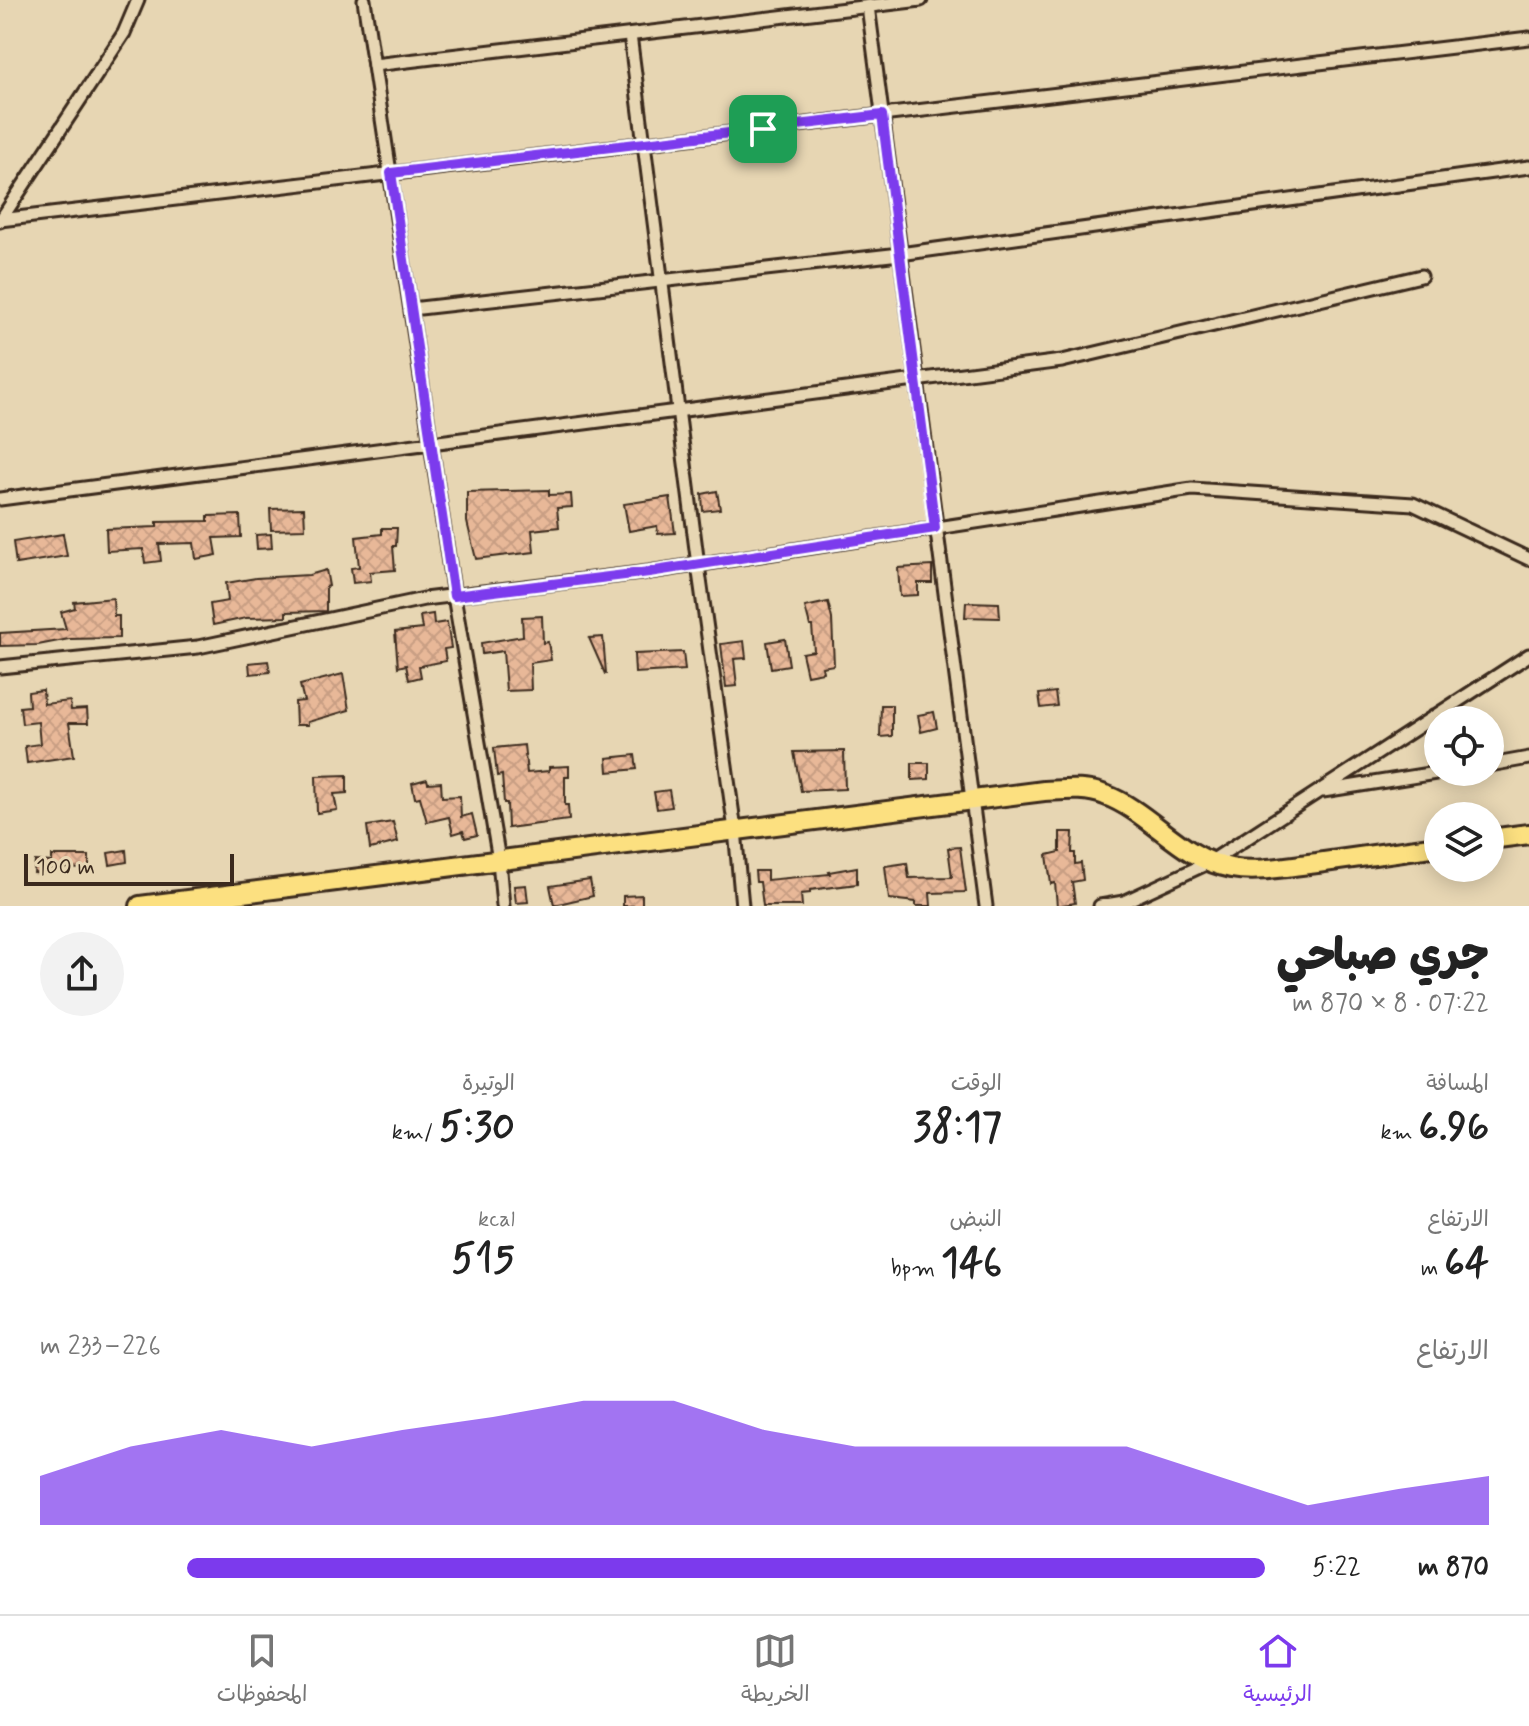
<!DOCTYPE html>
<html lang="ar">
<head>
<meta charset="utf-8">
<style>
  body { margin:0; font-family:Mynerve,"Playpen Sans Arabic",sans-serif; background:#f2f2f2; color:#222; direction:rtl; height:100vh; display:flex; flex-direction:column; font-size:30px; white-space:nowrap }
  * { box-sizing:border-box; margin:0 }
  p { font-size:26px; color:#767676 }
  .icon { flex:none; width:44px; height:44px; fill:none; stroke:currentColor; stroke-width:2; stroke-linecap:round; stroke-linejoin:round }
  .map { position:relative; height:906px; overflow:hidden; direction:ltr }
  .drawer { display:flex; flex-direction:column; background:#fff; flex:1 }
  .drawer>* { flex:none }
  .controls { position:absolute; left:1424px; top:706px; display:grid; gap:16px }
  .controls a { display:grid; place-items:center; width:80px; height:80px; border-radius:50%; background:#fff; box-shadow:0 4px 20px #0003; font-size:40px }
  .scale { position:absolute; left:24px; bottom:20px; width:210px; box-sizing:border-box; padding-left:8px; border:4px solid #3b2a1e; border-top:0; font-size:22px; line-height:28px; white-space:nowrap; color:#3b2a1e; -webkit-text-stroke:6px #e7d6b3; paint-order:stroke }
  .pin { position:absolute; display:grid; place-items:center; width:68px; height:68px; color:#fff; margin:-34px; border-radius:16px; box-shadow:0 4px 12px #0006 }
  .round { display:grid; place-items:center; flex:none; width:84px; height:84px; border-radius:42px; background:#f2f2f2 }
  .headline { display:flex; align-items:center; justify-content:space-between; height:136px; padding:0 40px }
  h1 { font-size:44px; font-weight:800; line-height:60px }
  .metrics { display:grid; grid-template-columns:repeat(3,1fr); gap:12px; height:136px; padding:8px 40px }
  .metrics div { display:grid; align-content:center }
  .metrics b { font-size:40px; font-weight:800 }
  .metrics small { font-size:22px; font-weight:400 }
  .metrics p { font-size:22px }
  .chart { height:224px; padding:16px 40px }
  .chart p { display:flex; justify-content:space-between }
  .chart svg { width:100%; height:144px; margin-top:8px; fill:#7c3aed; opacity:.7 }
  ul { padding:0 40px; list-style:none; font-size:26px }
  li { display:grid; grid-template-columns:128px 96px 1fr; align-items:center; height:60px }
  li i { height:20px; border-radius:10px; background:#7c3aed }
  .tabs { display:flex; justify-content:space-around; align-items:center; height:112px; border-top:2px solid #e0e0e0; background:#fff; font-size:22px; color:#767676 }
  .tabs a { display:grid; justify-items:center; gap:4px }
  .tabs .active { color:#7c3aed }
  .map>svg:first-child { display:block }
</style>
</head>
<body>
<div class="map">
<svg width="1529" height="906" viewBox="0 0 1529 906">
  <defs>
    <pattern id="building-cross-hatch" width="8" height="8" patternUnits="userSpaceOnUse" patternTransform="scale(2)"><rect width="8" height="8" fill="#e8b898"/><path d="M0 0l8 8M0 8l8-8" fill="none" stroke="#c89e83"/></pattern>
  </defs>
  <rect width="100%" height="100%" fill="#e7d6b3"/>
  <filter id="ink" filterUnits="userSpaceOnUse"><feTurbulence type="fractalNoise" baseFrequency=".0125" numOctaves="2"/><feDisplacementMap in="SourceGraphic" scale="16" xChannelSelector="R" yChannelSelector="G"/><feConvolveMatrix kernelMatrix="1 2 1 2 8 2 1 2 1" color-interpolation-filters="sRGB"/></filter>
  <g filter="url(#ink)">
    <g fill="url(#building-cross-hatch)" stroke="#3b2a1e" stroke-width="2">
      <path d="M549,490V495L571,494L572,507L557,508L559,527L532,530L534,552L476,559L467,522V492Z"/>
      <path d="M717,491L720,509L703,511L702,494Z"/>
      <path d="M670,497L675,533L658,534L657,526L629,531L624,504Z"/>
      <path d="M304,508L305,529L271,530L270,509Z"/>
      <path d="M240,515L241,537L214,538L217,555L196,559L194,543L159,544L161,561L145,563L143,549L107,551L106,529L157,527V522L208,521V516Z"/>
      <path d="M382,528H397L396,546H393L395,570L370,572L371,581L353,583L351,568L359,567L356,537L382,534Z"/>
      <path d="M63,534L67,556L16,564L13,542Z"/>
      <path d="M271,534L272,548L257,549L256,535Z"/>
      <path d="M932,566V583H918V595L900,596L898,568Z"/>
      <path d="M326,570L329,586L326,587V611L286,612V617L246,618L213,625L210,604L228,601L226,583L256,578L309,575Z"/>
      <path d="M113,598L114,616H119V638L69,639L38,645L0,646V633L66,629L61,612L75,608L74,602Z"/>
      <path d="M828,602L832,619L834,665L822,667L823,672L807,675L802,653L814,651L812,626H810L805,607Z"/>
      <path d="M966,602L999,603L1000,618L965,617Z"/>
      <path d="M433,614L434,624L447,622L451,648L444,649L446,661L419,666L421,677L409,680L406,665L398,667L395,632L422,629L420,616Z"/>
      <path d="M542,616L543,643L548,642L551,660L530,663L531,690L506,691L503,651L482,654L481,643L523,636L522,617Z"/>
      <path d="M603,637L606,673L605,674L589,638Z"/>
      <path d="M785,639L789,665L771,668L767,642Z"/>
      <path d="M744,641L746,658L734,659L737,686L726,687L721,644Z"/>
      <path d="M683,652L685,670L635,673L634,654Z"/>
      <path d="M268,661L270,672L250,674L249,663Z"/>
      <path d="M343,674L349,710L308,722V725H296L295,702L304,701L300,685Z"/>
      <path d="M43,690L44,704L70,701L71,710L87,709L88,723H69L74,756L27,763L25,746L40,744L38,722L22,724L20,707L29,706L28,692Z"/>
      <path d="M1055,692L1057,706L1041,708L1039,694Z"/>
      <path d="M881,705H892V736L880,737Z"/>
      <path d="M934,712L937,728L921,732L918,715Z"/>
      <path d="M524,745L527,773L549,771V767L569,766V777H565V805H568L569,820L508,828L507,803H504L502,775L497,776L494,748Z"/>
      <path d="M844,751L845,789L801,791L794,752Z"/>
      <path d="M635,755L637,769L608,772L607,758Z"/>
      <path d="M912,763H929V779L912,780Z"/>
      <path d="M347,775V793L334,794L337,810L317,813L316,776Z"/>
      <path d="M427,779L428,783L441,782L442,797L460,796L461,817L472,814L477,835L465,838L463,831L453,834L449,817L427,822L420,797L415,798L412,783Z"/>
      <path d="M669,790L672,807L657,809L654,792Z"/>
      <path d="M393,822L398,842L370,849L367,826Z"/>
      <path d="M1060,832H1073L1072,853H1075V864L1081,863L1083,880L1072,882L1075,903L1057,906L1055,883L1051,884L1047,855L1060,852Z"/>
      <path d="M960,847L966,892L930,893L931,906H916V902L889,899L885,866L907,863L909,878L952,877L948,848Z"/>
      <path d="M126,850L127,862L110,865L108,853Z"/>
      <path d="M52,856H89V869L52,868Z"/>
      <path d="M35,861L52,862L51,874L34,873Z"/>
      <path d="M857,867V884L810,890V893L801,894L802,906H763L760,882H756L755,871H767V880L830,874L829,872Z"/>
      <path d="M590,880L593,896L554,905L550,886Z"/>
      <path d="M526,885L528,902L516,903L514,886Z"/>
      <path d="M642,895V906H623V896Z"/>
    </g>
    <g fill="none" stroke-linecap="round" stroke-linejoin="round">
      <g stroke="#3b2a1e" stroke-width="17">
        <g id="minor">
          <path d="M364,0L454,596L499,860L503,906"/>
          <path d="M868,6L986,906"/>
          <path d="M630,35L698,565L735,830L742,906"/>
          <path d="M374,65L921,0"/>
          <path d="M0,220L1529,38"/>
          <path d="M0,221L124,33L138,0"/>
          <path d="M411,309L900,254L1529,167"/>
          <path d="M0,499L1062,361L1421,276"/>
          <path d="M0,667L198,647L424,599L649,572L1192,489L1413,504L1529,559"/>
          <path d="M1490,765L1529,758"/>
          <path d="M1323,791L1442,772"/>
          <path d="M1100,906L1124,902L1210,862L1529,655"/>
        </g>
      </g>
      <g stroke="#3b2a1e" stroke-width="24">
        <g id="primary">
          <path d="M1490,839L1529,834"/>
          <path d="M140,906L1044,791C1065,790 1085,787 1105,795C1151,812 1181,859 1231,868C1258,873 1289,866 1317,863C1357,857 1398,852 1438,846"/>
        </g>
      </g>
      <use href="#minor" stroke="#e7d6b3" stroke-width="11"/>
      <use href="#primary" stroke="#fce080" stroke-width="18"/>
    </g>
  </g>
  <g fill="none" stroke-linecap="round" stroke-linejoin="round" filter="url(#ink)">
    <g stroke="#fff" stroke-width="16">
      <path id="route" d="M882,115L935,528L649,572L454,596L391,173Z"/>
    </g>
    <use href="#route" stroke="#7c3aed" stroke-width="10"/>
  </g>
</svg>
<div class="controls">
<a><svg class="icon" aria-label="locate" viewBox="0 0 24 24"><circle cx="12" cy="12" r="6"/><path d="M12 2v4M12 18v4M2 12h4M18 12h4"/></svg></a>
<a><svg class="icon" aria-label="layers" viewBox="0 0 24 24"><path d="M12 4l9 5-9 5-9-5zM3 14l9 5 9-5"/></svg></a>
</div>
<div class="scale">100 m</div>
<div class="pin" style="left:763px;top:129px;background:#1e9e55"><svg class="icon" aria-label="arrive" viewBox="0 0 24 24"><path d="M6 21V4h12l-3 4 3 4H6"/></svg></div>
</div>
<section class="drawer">
<div class="headline"><div><h1>جري صباحي</h1><p>07:22 · 8 × 870 m</p></div><a class="round"><svg class="icon" aria-label="share" viewBox="0 0 24 24"><path d="M12 15V3M7 8l5-5 5 5M5 13v7h14v-7"/></svg></a></div>
<div class="metrics">
<div><p>المسافة</p><b>6.96<small> km</small></b></div>
<div><p>الوقت</p><b>38:17</b></div>
<div><p>الوتيرة</p><b>5:30<small> /km</small></b></div>
</div>
<div class="metrics">
<div><p>الارتفاع</p><b>64<small> m</small></b></div>
<div><p>النبض</p><b>146<small> bpm</small></b></div>
<div><p>kcal</p><b>515</b></div>
</div>
<div class="chart"><p><span>الارتفاع</span>226–233 m</p>
<svg viewBox="0 0 160 44" preserveAspectRatio="none"><path d="M0 44V29L10 20L20 15L30 20L40 15L50 11L60 6L70 6L80 15L90 20L100 20L110 20L120 20L130 29L140 38L150 33L160 29V44z"/></svg>
</div>
<ul>
<li><b>870 m</b>5:22<i style="width:88%"></i></li>
</ul>
</section>
<nav class="tabs">
<a class="active"><svg class="icon" aria-label="home" viewBox="0 0 24 24"><path d="M3 11l9-7 9 7M6 9v11h12V9"/></svg>الرئيسية</a>
<a><svg class="icon" aria-label="map" viewBox="0 0 24 24"><path d="M3 6l6-2 6 2 6-2v14l-6 2-6-2-6 2zM9 4v14M15 6v14"/></svg>الخريطة</a>
<a><svg class="icon" aria-label="saved" viewBox="0 0 24 24"><path d="M7 4h10v16l-5-4-5 4z"/></svg>المحفوظات</a>
</nav>
</body>
</html>
